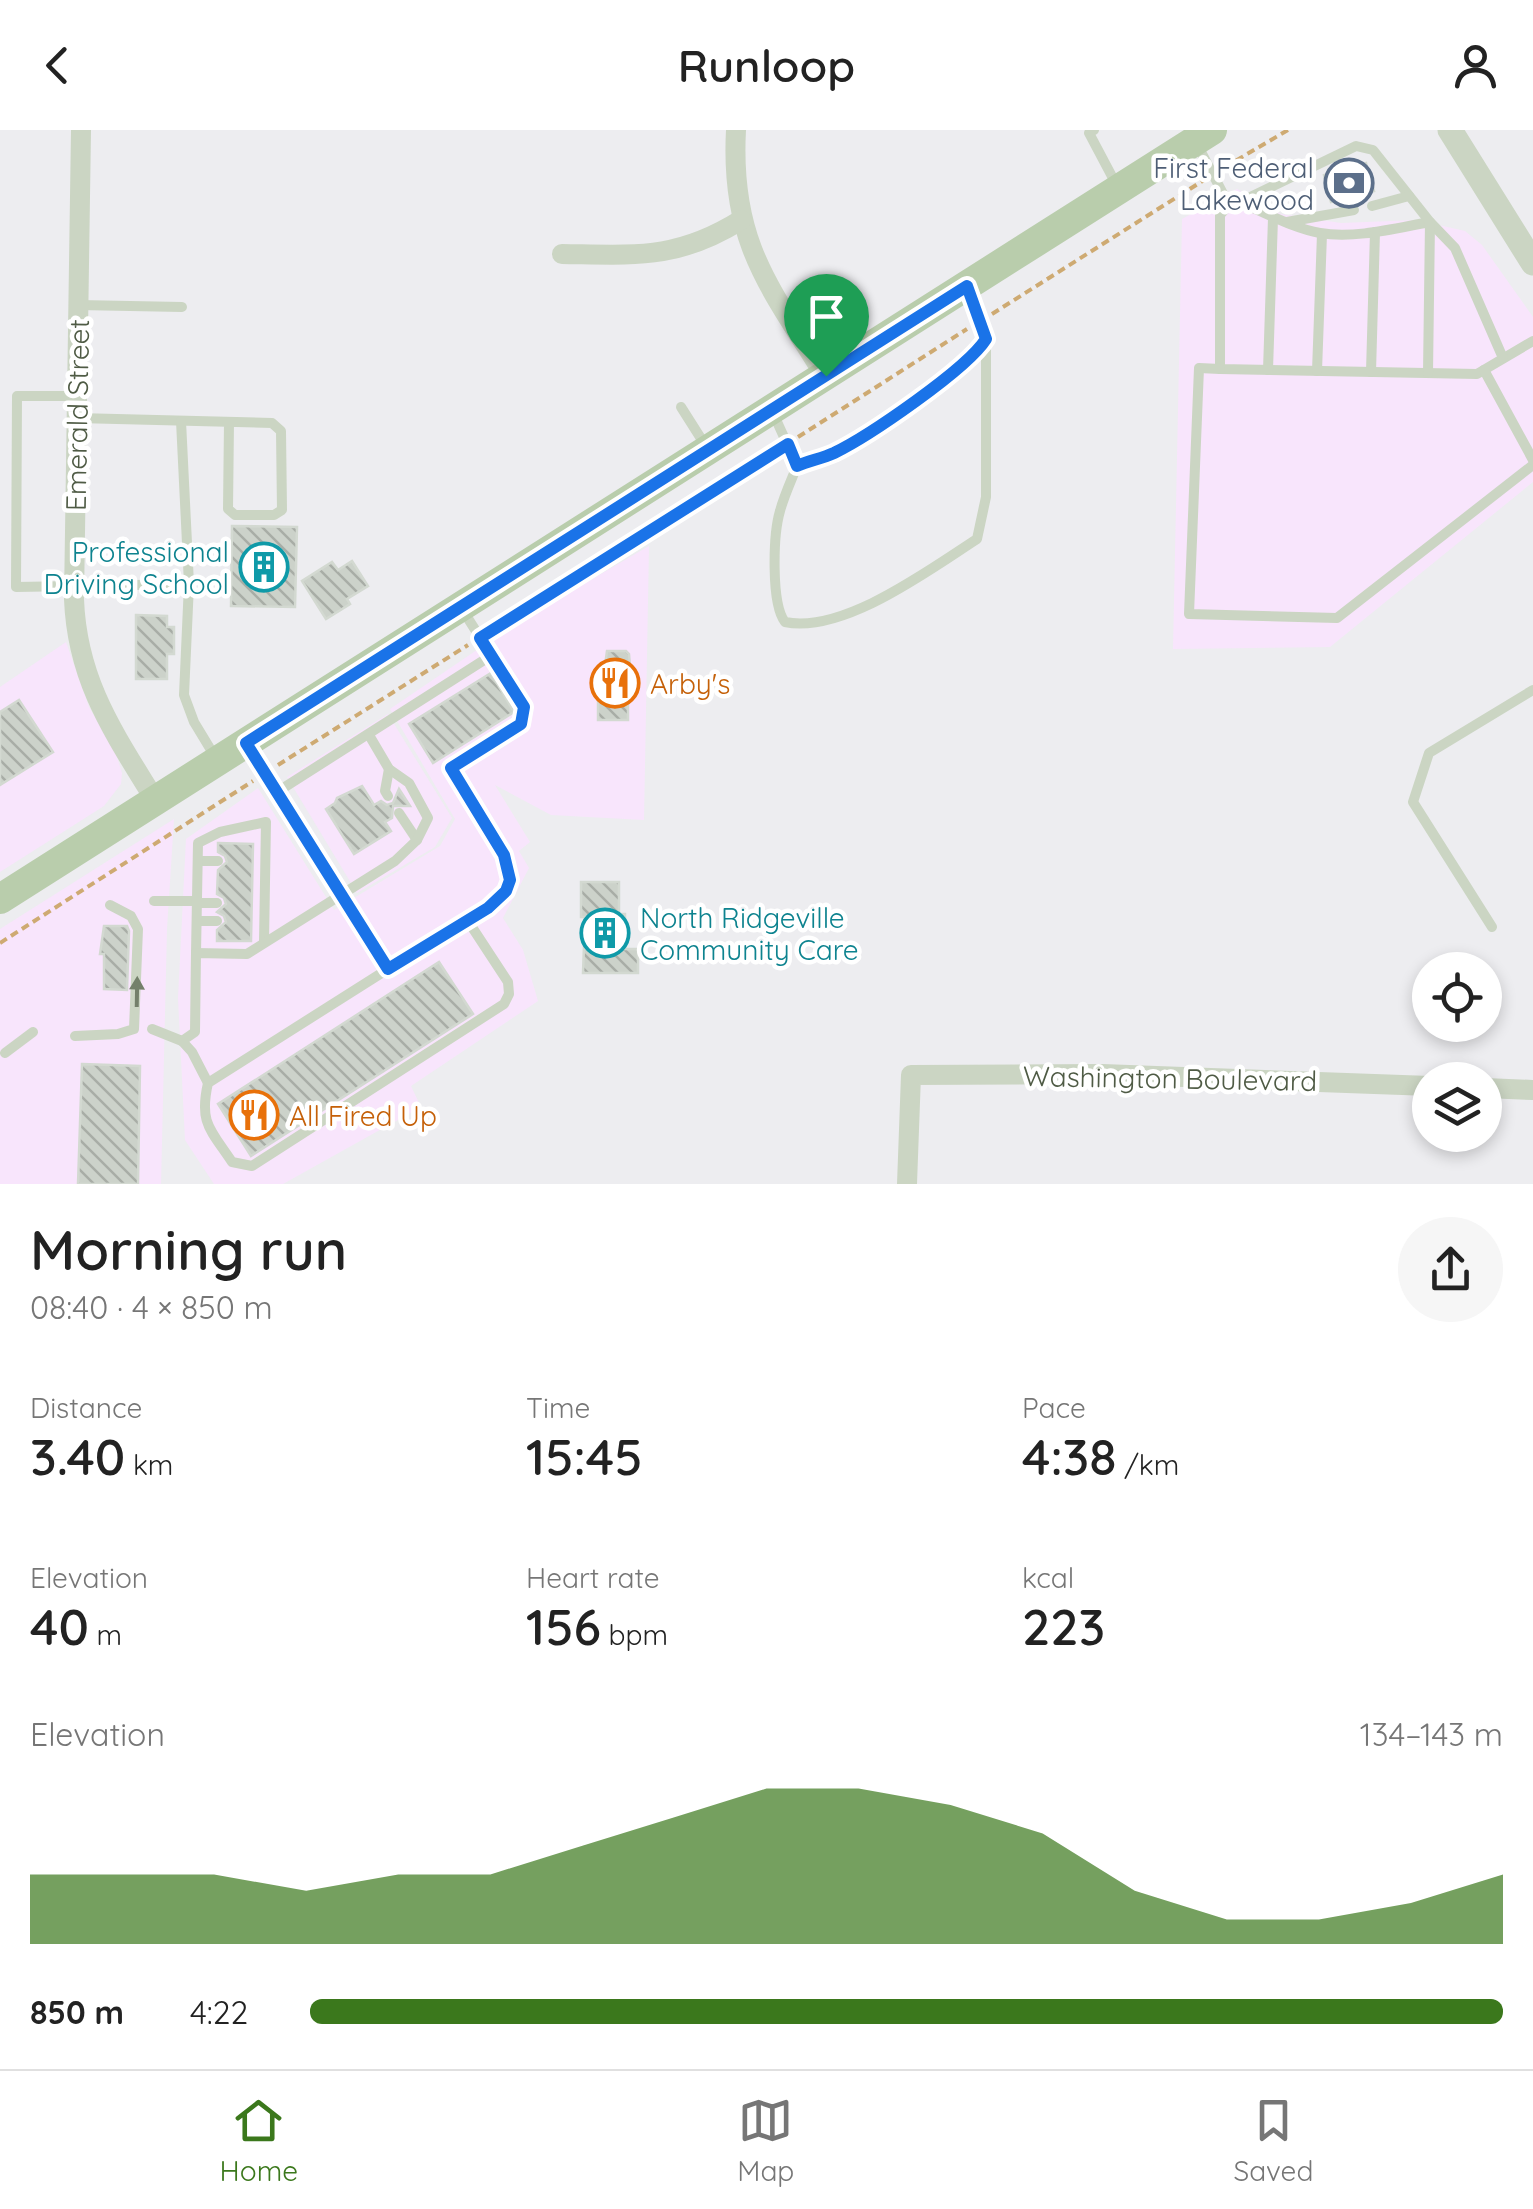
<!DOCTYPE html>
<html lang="en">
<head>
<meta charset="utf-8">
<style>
  body { margin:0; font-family:Quicksand,sans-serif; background:#f6f6f6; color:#222; height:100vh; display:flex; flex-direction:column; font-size:38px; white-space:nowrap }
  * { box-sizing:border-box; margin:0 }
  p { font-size:32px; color:#767676 }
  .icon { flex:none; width:55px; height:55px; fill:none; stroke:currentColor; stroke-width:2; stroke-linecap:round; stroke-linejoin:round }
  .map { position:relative; height:1054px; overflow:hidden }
  .panel { display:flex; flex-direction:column; background:#fff; flex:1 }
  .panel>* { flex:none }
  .fabs { position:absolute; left:1412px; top:822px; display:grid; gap:20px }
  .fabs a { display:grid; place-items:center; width:90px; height:90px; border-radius:50%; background:#fff; box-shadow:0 5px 15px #0003; font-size:50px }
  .pin { position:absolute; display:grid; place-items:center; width:85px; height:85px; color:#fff; margin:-102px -42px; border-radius:50% 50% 50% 0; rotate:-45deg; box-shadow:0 0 10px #0007 }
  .pin .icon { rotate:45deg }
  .round { display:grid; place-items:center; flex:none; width:105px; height:105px; border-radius:52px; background:#f6f6f6 }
  .headline { display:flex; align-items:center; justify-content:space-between; height:170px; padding:0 30px }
  h1 { font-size:55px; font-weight:600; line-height:75px }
  .metrics { display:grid; grid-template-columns:repeat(3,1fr); gap:15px; height:170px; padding:10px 30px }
  .metrics div { display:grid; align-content:center }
  .metrics b { font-size:50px; font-weight:600 }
  .metrics small { font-size:28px; font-weight:400 }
  .metrics p { font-size:28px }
  .chart { height:280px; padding:20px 30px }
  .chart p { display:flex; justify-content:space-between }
  .chart svg { width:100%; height:180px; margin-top:10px; fill:#3b781c; opacity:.7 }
  ul { padding:0 30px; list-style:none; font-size:32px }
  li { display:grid; grid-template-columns:160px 120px 1fr; align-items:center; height:75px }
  li i { height:25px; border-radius:12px; background:#3b781c }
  header { display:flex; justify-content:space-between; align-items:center; height:130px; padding:0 30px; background:#fff; font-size:45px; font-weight:600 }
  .tabs { display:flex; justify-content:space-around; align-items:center; height:140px; border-top:2px solid #e0e0e0; background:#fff; font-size:28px; color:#767676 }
  .tabs a { display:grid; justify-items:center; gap:5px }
  .tabs .selected { color:#3b781c }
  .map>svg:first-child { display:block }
</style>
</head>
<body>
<header><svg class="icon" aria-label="back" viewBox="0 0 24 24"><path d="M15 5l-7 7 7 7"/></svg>Runloop<svg class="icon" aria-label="person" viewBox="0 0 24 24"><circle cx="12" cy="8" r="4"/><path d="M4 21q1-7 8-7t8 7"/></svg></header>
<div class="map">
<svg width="1533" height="1054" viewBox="0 0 1533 1054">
  <defs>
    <pattern id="building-back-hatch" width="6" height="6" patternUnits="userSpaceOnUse" patternTransform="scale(2.5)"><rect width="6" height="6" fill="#ccd2ca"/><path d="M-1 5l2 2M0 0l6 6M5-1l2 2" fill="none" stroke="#a8ada6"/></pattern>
  </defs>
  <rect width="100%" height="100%" fill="#ededf0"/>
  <g fill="#f8e5fc">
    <path d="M1237,59L1281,84L1341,93L1417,90L1465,101L1482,115L1533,187V352L1330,517L1173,519L1182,89Z"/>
    <path d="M649,416L644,690L551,685L495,655L530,712L519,721L529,738L503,788L523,820L538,871L411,956L421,977L283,1054H214L185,1010L178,868L186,709L258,658L334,780L440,716L455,689L390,579L515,494Z"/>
    <path d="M66,512L89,577L115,621L122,643L121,654L104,676L0,742V557Z"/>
    <path d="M388,584L452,688L435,717L357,763L287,647Z"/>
    <path d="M174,689L167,799L161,1054H0V799Z"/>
  </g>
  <g fill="url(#building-back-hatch)" stroke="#d3d9d1" stroke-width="2.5">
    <path d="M1366,33L1374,61L1331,72L1324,45Z"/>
    <path d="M232,396L297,397L295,477L231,476Z"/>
    <path d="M352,431L368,456L347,469L350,474L326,489L302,451L332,432L338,440Z"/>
    <path d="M136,485L167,486V497H174V524H167V549H136Z"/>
    <path d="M607,521H626L629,524L632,561H628V590H598V543H604Z"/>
    <path d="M491,543L514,582L433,633L409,594Z"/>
    <path d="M19,570L53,622L0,655V582Z"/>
    <path d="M362,656L374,675L381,671L387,675L393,673L399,659L410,676H393L392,688L385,692L391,701L354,724L326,679L335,673L337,668Z"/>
    <path d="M218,713L253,714L251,811H217V800L226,792L224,786L217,782L226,774L224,768L217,764L218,740L227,732L225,726L218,722Z"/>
    <path d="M581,752H619V784H625V819H638V843H583L585,787H581Z"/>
    <path d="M104,796H127L129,801L127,860L104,859V824H100Z"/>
    <path d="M439,832L473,884L251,1026L218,974Z"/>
    <path d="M82,934L140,936L138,1054H78Z"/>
  </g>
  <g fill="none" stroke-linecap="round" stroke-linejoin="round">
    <g stroke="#ceaa72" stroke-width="4" stroke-dasharray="8 5" stroke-linecap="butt">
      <path d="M1225,37L1288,0"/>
      <path d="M992,184L1204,50"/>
      <path d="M798,307L967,199"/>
      <path d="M489,502L777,320"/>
      <path d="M278,635L468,515"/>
      <path d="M0,813L253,651"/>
    </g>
    <g stroke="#cbd5c3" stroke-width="10">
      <path d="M1094,0L1089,3L1116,54"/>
      <path d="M1198,16L1229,75L1220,85V239L1477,244L1533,211"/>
      <path d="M1239,72C1265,82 1292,98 1320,103C1355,109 1396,98 1430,92L1455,118L1503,228"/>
      <path d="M1240,72L1356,16L1373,20L1430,92L1428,243"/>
      <path d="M1372,76L1409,66"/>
      <path d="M1287,92L1354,80"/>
      <path d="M78,175L182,177"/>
      <path d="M1220,239L1199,238L1189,484L1337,488L1533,335"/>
      <path d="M1268,240L1273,88"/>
      <path d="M1484,240L1533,330"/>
      <path d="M1317,241L1322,104"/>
      <path d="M1371,242L1375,102"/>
      <path d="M77,266H17L16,457L189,454"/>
      <path d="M681,277L707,318"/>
      <path d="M774,285L797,336C809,331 823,328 834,323C869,306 967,239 986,209L969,160"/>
      <path d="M77,288L272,293L281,301L282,380L274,385H235L228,379L229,292"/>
      <path d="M181,291L189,454L184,565L194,592L217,630"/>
      <path d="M797,336C791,351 784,366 780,381C773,405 771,474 785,492C843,504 929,440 977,409L986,367V209"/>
      <path d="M249,618L388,839L488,778L506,761L510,750L504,725L451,638L521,594L524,577L462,479"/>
      <path d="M277,662L492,525"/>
      <path d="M388,666L385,661L389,639"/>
      <path d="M399,683L417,710"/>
      <path d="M198,731H218"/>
      <path d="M154,771H197"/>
      <path d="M197,773H217"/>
      <path d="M197,791H217"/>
      <path d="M1492,797L1413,672L1429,623L1533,560"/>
      <path d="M196,823L198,713L220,702L266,692L264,812"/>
      <path d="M388,839L208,953C199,993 210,999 232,1032L252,1036L504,874L509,864L508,852L468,791"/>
      <path d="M152,899L182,911"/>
      <path d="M75,906L118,904L134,899L138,799L131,786L110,775"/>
      <path d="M5,923L33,902"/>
      <path d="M208,953L192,922L182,911L195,902L196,823L247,824L395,731L417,710L428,688L409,653L389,639L369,605"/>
    </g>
    <g stroke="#cbd5c3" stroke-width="20">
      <path d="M81,0L74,469C77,551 114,603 155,670"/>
      <path d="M736,0C730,112 769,156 825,246"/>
      <path d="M562,124C635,125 677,130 741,90"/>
      <path d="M1485,958L1533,960"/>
      <path d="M907,1054L911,945L1102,944L1430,956"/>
    </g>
    <path stroke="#cbd5c3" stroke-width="25" d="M1450,0L1533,133"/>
    <path stroke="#b9cdac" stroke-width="30" d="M0,769L1212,0"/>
  </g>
  <defs><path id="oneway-solid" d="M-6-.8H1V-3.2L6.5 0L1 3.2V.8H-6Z" transform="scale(2.5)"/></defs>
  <use fill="#74806b" href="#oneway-solid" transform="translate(137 862) rotate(-89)"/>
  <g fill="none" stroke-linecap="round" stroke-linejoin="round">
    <g stroke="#fff" stroke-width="20">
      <path id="route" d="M967,156L986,209C967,239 869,306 834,323C823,328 809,331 797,336L788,314L480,508L524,577L521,594L451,638L504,725L510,750L506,761L488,778L388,839L246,613Z"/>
    </g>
    <use href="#route" stroke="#1a73e8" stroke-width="12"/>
  </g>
  <defs>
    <g id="bank-ring" transform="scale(2.5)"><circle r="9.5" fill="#fff" stroke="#5c6f8a" stroke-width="1.5"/><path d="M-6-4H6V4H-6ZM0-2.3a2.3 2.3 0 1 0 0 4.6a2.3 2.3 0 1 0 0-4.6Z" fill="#5c6f8a"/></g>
    <g id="building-ring" transform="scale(2.5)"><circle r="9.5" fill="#fff" stroke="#0f9aa8" stroke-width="1.5"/><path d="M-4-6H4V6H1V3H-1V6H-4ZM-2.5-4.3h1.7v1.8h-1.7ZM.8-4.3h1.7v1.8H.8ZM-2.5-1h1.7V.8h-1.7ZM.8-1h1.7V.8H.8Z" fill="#0f9aa8"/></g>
    <g id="restaurant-ring" transform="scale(2.5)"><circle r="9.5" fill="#fff" stroke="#e8710a" stroke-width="1.5"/><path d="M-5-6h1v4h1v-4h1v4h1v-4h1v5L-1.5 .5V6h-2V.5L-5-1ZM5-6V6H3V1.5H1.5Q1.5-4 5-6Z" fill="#e8710a"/></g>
  </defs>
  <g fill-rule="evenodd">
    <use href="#bank-ring" x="1349" y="53"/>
    <use href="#building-ring" x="264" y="437"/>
    <use href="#restaurant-ring" x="615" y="553"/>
    <use href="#building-ring" x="605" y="803"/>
    <use href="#restaurant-ring" x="254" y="985"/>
  </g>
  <g text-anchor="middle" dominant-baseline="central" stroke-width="9" stroke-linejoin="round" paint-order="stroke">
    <g font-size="28" fill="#4e5e75" stroke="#fff" text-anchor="end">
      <text x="1314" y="37">First Federal<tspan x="1314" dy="32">Lakewood</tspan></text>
    </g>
    <g font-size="28" fill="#4f5b45" stroke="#fff">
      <text transform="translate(77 285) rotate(-89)">Emerald Street</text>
      <text transform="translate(1170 948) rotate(1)">Washington Boulevard</text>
    </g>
    <g font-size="28" fill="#0d838f" stroke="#fff" text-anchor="end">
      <text x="229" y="421">Professional<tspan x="229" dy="32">Driving School</tspan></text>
      <text x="640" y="787" text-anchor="start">North Ridgeville<tspan x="640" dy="32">Community Care</tspan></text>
    </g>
    <g font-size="28" fill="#c56008" stroke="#fff" text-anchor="start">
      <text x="650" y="553">Arby's</text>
      <text x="289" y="985">All Fired Up</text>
    </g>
  </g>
</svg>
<div class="fabs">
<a><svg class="icon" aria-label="locate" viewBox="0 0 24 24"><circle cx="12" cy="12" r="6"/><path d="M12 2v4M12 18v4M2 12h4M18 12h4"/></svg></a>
<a><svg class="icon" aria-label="layers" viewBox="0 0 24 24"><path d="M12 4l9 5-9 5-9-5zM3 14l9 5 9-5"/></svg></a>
</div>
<div class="pin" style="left:826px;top:246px;background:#1e9e55"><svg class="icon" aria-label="arrive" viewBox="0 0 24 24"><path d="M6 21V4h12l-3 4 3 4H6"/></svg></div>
</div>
<section class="panel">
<div class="headline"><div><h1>Morning run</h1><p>08:40 · 4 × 850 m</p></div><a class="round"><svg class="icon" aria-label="share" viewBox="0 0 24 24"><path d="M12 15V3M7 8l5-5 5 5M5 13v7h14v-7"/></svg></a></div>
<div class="metrics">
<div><p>Distance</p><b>3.40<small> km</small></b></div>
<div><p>Time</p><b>15:45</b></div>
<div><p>Pace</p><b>4:38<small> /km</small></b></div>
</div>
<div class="metrics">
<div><p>Elevation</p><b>40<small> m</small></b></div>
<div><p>Heart rate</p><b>156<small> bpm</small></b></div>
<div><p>kcal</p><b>223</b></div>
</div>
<div class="chart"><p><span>Elevation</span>134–143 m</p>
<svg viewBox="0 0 160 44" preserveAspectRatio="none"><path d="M0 44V27L10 27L20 27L30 31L40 27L50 27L60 20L70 13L80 6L90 6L100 10L110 17L120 31L130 38L140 38L150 34L160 27V44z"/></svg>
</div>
<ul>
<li><b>850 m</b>4:22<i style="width:100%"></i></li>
</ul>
</section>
<nav class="tabs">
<a class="selected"><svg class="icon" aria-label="home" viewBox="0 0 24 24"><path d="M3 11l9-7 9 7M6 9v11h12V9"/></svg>Home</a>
<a><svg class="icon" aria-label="map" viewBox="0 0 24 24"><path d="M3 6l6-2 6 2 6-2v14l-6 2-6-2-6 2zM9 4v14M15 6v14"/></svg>Map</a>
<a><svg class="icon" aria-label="saved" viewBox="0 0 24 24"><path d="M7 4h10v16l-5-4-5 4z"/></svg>Saved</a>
</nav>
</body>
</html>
